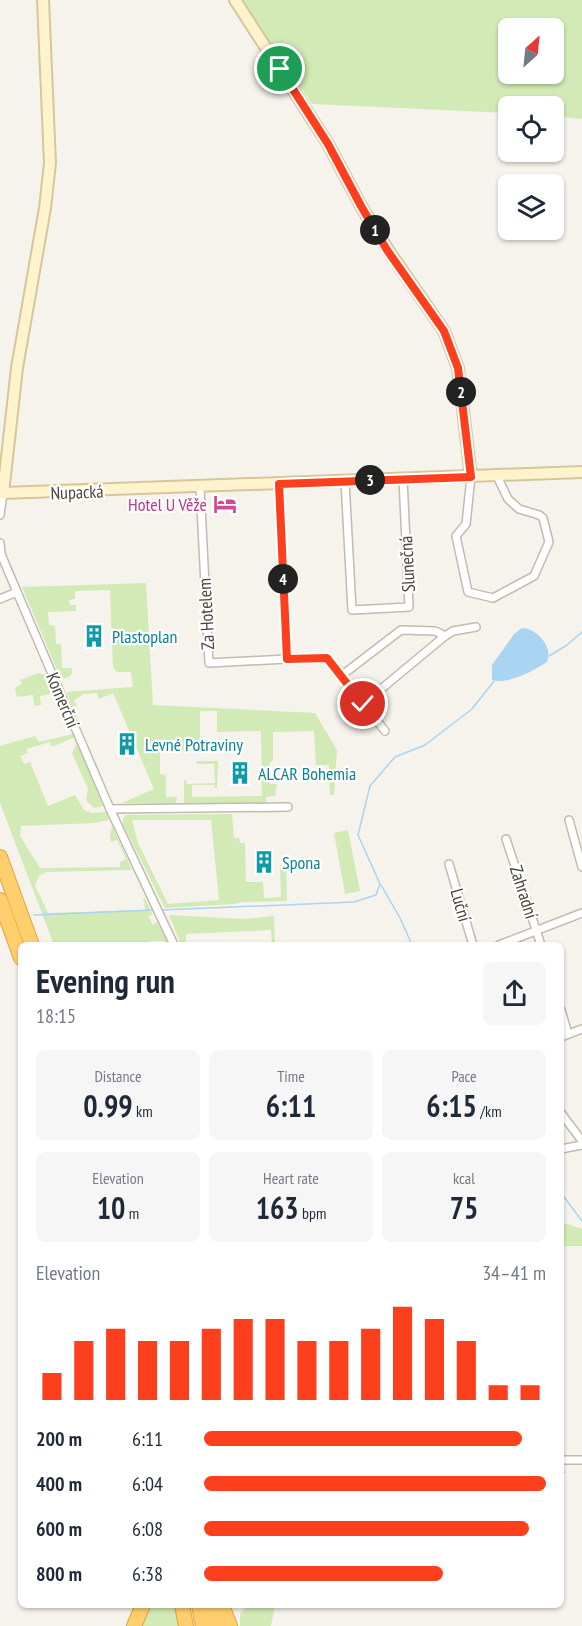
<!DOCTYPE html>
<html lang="en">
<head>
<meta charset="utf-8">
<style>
  body { margin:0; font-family:"PT Sans Narrow",sans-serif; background:#f6f6f7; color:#1f2937; height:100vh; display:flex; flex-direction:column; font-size:22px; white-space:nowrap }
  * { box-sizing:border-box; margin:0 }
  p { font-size:20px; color:#747a83 }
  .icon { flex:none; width:33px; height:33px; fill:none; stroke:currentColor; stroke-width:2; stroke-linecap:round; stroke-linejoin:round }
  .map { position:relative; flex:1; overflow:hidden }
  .drawer { position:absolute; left:18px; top:942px; width:546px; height:666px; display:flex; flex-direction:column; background:#fff; border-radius:9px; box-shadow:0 2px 4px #0004 }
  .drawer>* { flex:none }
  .needle { width:39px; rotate:27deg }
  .tools { position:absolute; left:498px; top:18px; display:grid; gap:12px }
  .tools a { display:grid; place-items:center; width:66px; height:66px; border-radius:9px; background:#fff; box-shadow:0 2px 4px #0004; font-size:30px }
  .pin { position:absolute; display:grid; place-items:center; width:51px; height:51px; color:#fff; margin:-26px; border:3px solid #fff; border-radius:50%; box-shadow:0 2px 6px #0007 }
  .km { position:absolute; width:30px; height:30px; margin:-15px; border-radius:50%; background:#222; color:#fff; font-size:16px; line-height:30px; text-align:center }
  .round { display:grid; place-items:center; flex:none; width:63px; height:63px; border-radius:9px; background:#f6f6f7 }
  .summary { display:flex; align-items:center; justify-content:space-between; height:102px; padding:0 18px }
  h1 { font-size:33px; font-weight:700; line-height:45px }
  .metrics { display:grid; grid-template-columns:repeat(3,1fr); gap:9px; height:102px; padding:6px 18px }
  .metrics div { display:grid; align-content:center; border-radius:9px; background:#f6f6f7; text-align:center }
  .metrics b { font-size:30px; font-weight:700 }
  .metrics small { font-size:16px; font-weight:400 }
  .metrics p { font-size:16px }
  .chart { height:168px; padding:12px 18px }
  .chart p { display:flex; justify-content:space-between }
  .chart svg { width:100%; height:108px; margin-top:6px; stroke:#fc3f1d; stroke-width:6 }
  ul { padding:0 18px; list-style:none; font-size:20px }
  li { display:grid; grid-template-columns:96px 72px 1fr; align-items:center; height:45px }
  li i { height:15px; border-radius:8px; background:#fc3f1d }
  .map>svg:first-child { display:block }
</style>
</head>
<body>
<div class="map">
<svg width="582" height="1626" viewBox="0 0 582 1626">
  <rect width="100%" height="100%" fill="#f6f3ec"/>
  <g fill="#d2eab5" fill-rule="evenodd">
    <path d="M241,0H582V119L554,116V106H508V113L312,104ZM508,28H554V74H508Z"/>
    <path d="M146,583L153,705L315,713L337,750L334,795H330L329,765H316L314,731L273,732V761L270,762V784H277L275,796L266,797V803L184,804V780H186L187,784L215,783L214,764H196L197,761H218L217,788H215V785H192V797L262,796L261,731L217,732V711H200V750L160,751V774L166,775V797H177L176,804L122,803L154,789L113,693L99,699L97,693L84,694L74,700L77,706L72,707L67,692L133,687L131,672H117L113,667L110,590L75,591V599L69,600L70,605H76V611L48,612L49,625L55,626L56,644H61L62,668H72V673L69,677L61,679L22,587Z"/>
    <path d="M38,673L48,675L63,710H57L59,707L54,693L40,696L41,705L34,706L33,695L17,697L15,690L16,687L22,684L20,680Z"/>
    <path d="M74,734L75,737L54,746H51L50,742L26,749L28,753L20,756L24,764L30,762L48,806L75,795L84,810L92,813L106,812L109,820L93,823L21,826L20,836L40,868L120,867V862L126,859L117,840L111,842L110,836L112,826L132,870L46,872L39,876L35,886L48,913L145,910L144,901H142L145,898L153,915L148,916L153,925L157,922L169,945H164V941H150L149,945H54L0,803V746L35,736L39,742Z"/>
    <path d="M77,743L103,806L94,808L86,800L88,789L72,753Z"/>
    <path d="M232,814L234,838H239L240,843H245L246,882H263L264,898L281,897L280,865H286L287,901L242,902L236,904L165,908L123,824V819L126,815ZM211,820L219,900L168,904L138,843L132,820Z"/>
    <path d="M348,830L360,891L345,894L334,833Z"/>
    <path d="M169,915L242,919L274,916L275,945H267L272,944L271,930L186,934V945H181Z"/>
    <path d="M561,1224H568L582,1229V1246H561Z"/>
    <path d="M147,1605H177L181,1626H138Z"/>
    <path d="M248,1605H275L271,1626H240V1614Z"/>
  </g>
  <path fill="#a9d4f2" d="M522,628C538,629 553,647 547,662C534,671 506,685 492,680V665L514,634Z"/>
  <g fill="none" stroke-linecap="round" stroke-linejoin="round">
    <g stroke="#a9d4f2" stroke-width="1.5">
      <path d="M549,656L567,645L582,632"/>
      <path d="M381,885L400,918L412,945"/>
      <path d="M162,910L354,902L376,895L380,884L358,835L370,786L395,757L425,745L472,709L494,681"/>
      <path d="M34,915L154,910"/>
      <path d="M561,1193L582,1221"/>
      <path d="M561,1473L565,1472"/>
    </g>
    <g stroke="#c2bbae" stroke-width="10">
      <g id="street">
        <path d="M471,477L466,524L456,536L468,592L493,598L534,576L549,542L543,518L539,515L519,509L508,499L497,476"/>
        <path d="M345,481L352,610L409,607L403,478"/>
        <path d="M279,484L287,659L327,658L385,731"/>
        <path d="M200,487L209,663L287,659"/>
        <path d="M0,515L3,493"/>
        <path d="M0,543L1,554L17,592L0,599"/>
        <path d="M17,592L110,809L174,945"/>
        <path d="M341,676L401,630L435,631L445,636"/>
        <path d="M363,704L445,636L453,631L476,627"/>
        <path d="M110,809L288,807"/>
        <path d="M569,820L582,867"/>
        <path d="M506,839L541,945"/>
        <path d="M449,864L473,945"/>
        <path d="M499,945L582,913"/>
        <path d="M561,1010L568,1034"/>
        <path d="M561,1037L582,1029"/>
        <path d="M561,1113L582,1141"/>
        <path d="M561,1149L582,1145"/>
        <path d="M561,1460H582"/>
      </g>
    </g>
    <g stroke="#d6c79b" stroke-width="14">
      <g id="secondary">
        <path d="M43,0L50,163L45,208L17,368L3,493L582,472"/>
        <path d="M235,0L328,144L361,206L388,250L444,331L458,368L471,477"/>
      </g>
    </g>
    <g stroke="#e0a43c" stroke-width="16">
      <g id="highway">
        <path d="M0,857L32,945"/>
        <path d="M0,900L21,958"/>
        <path d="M182,1605L186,1626"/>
        <path d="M199,1605L203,1626"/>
        <path d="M212,1605L217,1626"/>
        <path d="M222,1605L230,1626"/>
        <path d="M134,1626L143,1605"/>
      </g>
    </g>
    <use href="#street" stroke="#fff" stroke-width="7"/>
    <use href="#secondary" stroke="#fff3cd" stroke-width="10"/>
    <use href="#highway" stroke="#ffcf6e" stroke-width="14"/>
  </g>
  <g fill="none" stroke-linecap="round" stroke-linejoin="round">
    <g stroke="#fff" stroke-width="12">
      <path id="route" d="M280,69L328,144L361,206L387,250L444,331L458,368L471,477L279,484L287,659L327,658L363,704"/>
    </g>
    <use href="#route" stroke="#fc3f1d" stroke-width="8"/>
  </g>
  <defs>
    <g id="hotel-bare" transform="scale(1.8)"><path d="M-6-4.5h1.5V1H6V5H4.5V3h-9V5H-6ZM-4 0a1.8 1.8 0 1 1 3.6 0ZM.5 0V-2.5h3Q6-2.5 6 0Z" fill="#d1479c" stroke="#fff" stroke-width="2.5" paint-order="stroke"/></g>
    <g id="building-bare" transform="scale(1.8)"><path d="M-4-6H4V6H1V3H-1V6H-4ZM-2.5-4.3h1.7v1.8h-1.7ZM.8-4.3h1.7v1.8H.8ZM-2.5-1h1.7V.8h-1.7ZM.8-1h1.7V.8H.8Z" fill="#0f9aa8" stroke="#fff" stroke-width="2.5" paint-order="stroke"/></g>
  </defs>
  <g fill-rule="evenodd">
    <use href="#hotel-bare" x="225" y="504"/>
    <use href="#building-bare" x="94" y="636"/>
    <use href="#building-bare" x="127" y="744"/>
    <use href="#building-bare" x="240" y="773"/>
    <use href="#building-bare" x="264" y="862"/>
  </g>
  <g text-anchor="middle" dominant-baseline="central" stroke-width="4.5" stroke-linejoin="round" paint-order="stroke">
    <g font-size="18" fill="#4b4439" stroke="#fff">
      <text transform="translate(77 492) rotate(-2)">Nupacká</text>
      <text transform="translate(407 564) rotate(-93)">Slunečná</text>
      <text transform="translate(206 614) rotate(-93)">Za Hotelem</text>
      <text transform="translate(63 700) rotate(67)">Komerční</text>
      <text transform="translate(524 892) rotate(72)">Zahradní</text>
      <text transform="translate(461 905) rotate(74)">Luční</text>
    </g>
    <g font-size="18" fill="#b23c85" stroke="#fff" text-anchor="end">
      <text x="207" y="504">Hotel U Věže</text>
    </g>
    <g font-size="18" fill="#0d838f" stroke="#fff" text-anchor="start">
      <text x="112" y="636">Plastoplan</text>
      <text x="145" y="744">Levné Potraviny</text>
      <text x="258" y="773">ALCAR Bohemia</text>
      <text x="282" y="862">Spona</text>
    </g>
  </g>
</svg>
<div class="tools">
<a><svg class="needle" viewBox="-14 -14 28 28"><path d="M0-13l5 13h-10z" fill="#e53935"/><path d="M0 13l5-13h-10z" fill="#747a83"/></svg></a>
<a><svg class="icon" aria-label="locate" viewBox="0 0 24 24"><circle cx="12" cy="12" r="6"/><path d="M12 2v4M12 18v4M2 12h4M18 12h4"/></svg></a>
<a><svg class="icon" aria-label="layers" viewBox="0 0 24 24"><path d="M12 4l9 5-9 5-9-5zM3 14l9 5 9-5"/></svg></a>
</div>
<div class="pin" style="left:280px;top:69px;background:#1e9e55"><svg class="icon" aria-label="arrive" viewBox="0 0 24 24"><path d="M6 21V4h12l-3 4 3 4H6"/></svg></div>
<div class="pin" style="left:363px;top:704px;background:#d93025"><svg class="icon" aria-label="check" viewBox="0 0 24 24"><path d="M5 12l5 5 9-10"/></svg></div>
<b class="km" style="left:375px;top:230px">1</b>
<b class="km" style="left:461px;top:392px">2</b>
<b class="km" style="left:370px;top:480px">3</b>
<b class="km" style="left:283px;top:579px">4</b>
<section class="drawer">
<div class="summary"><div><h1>Evening run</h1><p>18:15</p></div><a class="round"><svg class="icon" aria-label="share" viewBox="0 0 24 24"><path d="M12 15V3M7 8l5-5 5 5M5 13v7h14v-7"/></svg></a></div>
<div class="metrics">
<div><p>Distance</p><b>0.99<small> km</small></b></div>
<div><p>Time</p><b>6:11</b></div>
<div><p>Pace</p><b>6:15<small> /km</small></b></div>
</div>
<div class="metrics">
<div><p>Elevation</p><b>10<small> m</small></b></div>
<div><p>Heart rate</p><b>163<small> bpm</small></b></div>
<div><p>kcal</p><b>75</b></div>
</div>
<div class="chart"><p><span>Elevation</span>34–41 m</p>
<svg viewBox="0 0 160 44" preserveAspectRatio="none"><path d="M5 44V33M15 44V20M25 44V15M35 44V20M45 44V20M55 44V15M65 44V11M75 44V11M85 44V20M95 44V20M105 44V15M115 44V6M125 44V11M135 44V20M145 44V38M155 44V38"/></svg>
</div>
<ul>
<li><b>200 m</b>6:11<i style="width:93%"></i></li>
<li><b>400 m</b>6:04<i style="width:100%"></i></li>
<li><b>600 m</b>6:08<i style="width:95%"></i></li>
<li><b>800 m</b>6:38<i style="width:70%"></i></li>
</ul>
</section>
</div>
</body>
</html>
